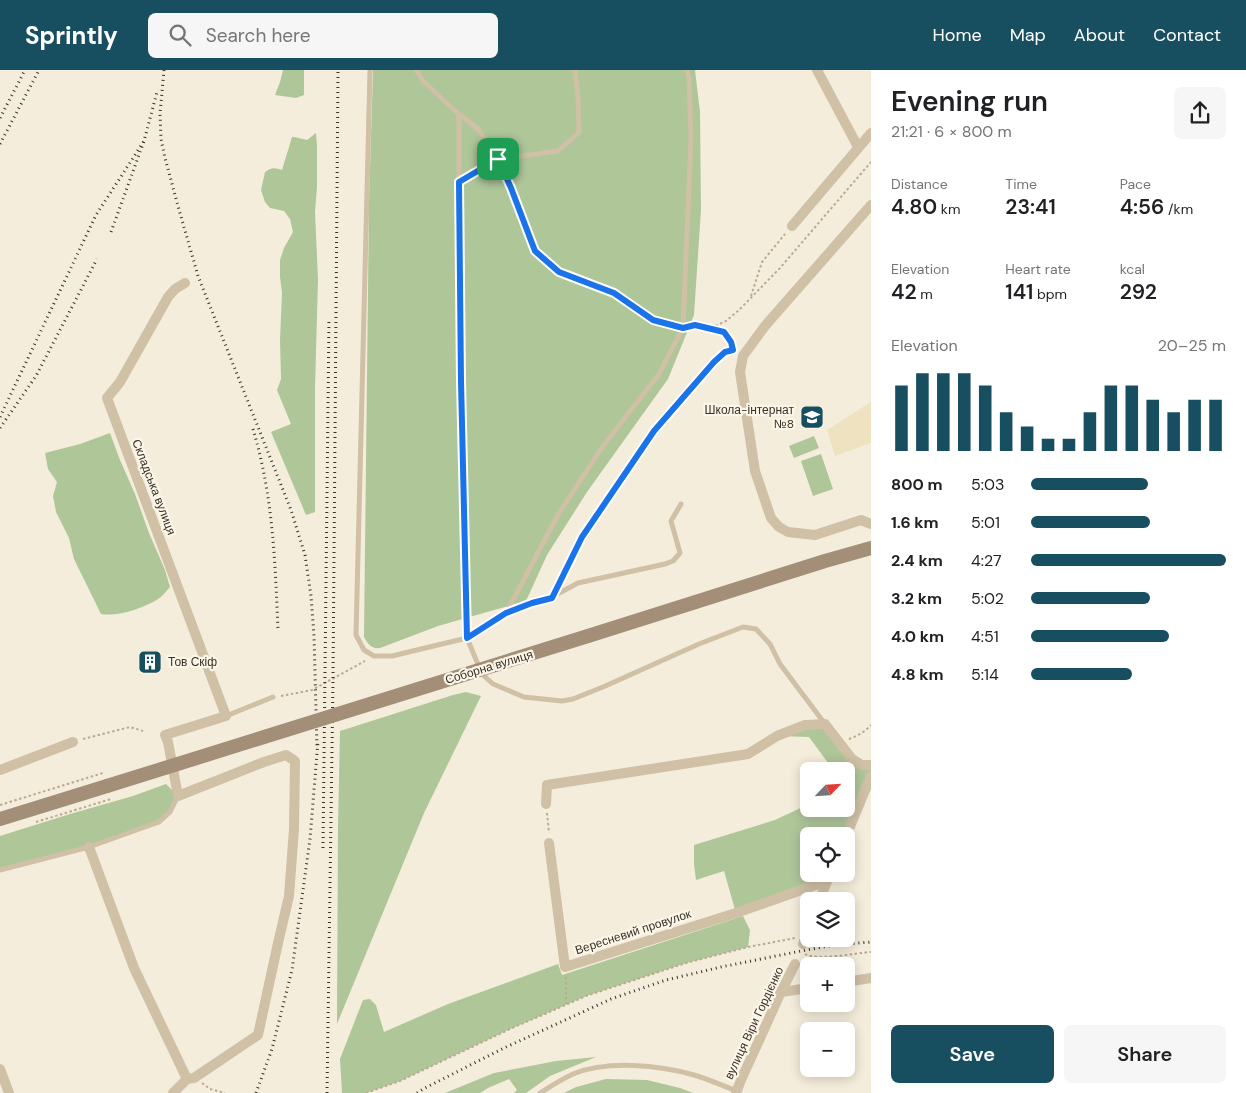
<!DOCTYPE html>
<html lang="en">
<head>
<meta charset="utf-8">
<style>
  body { margin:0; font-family:"DM Sans",sans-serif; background:#f6f6f6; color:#202124; height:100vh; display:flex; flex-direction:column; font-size:19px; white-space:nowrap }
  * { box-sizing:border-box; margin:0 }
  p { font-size:16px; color:#757577 }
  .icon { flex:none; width:28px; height:28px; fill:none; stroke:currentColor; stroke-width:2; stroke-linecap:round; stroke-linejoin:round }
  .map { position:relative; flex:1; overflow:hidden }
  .details { display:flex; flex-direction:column; background:#fff; width:375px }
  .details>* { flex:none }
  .needle { width:32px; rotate:65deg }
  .buttons { position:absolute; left:800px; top:692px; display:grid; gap:10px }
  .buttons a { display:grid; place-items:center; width:55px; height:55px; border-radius:8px; background:#fff; box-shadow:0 2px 12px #0003; font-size:25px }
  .pin { position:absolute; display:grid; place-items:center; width:42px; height:42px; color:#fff; margin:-21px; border-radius:10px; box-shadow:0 2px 8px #0006 }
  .round { display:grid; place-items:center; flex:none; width:52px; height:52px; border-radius:8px; background:#f6f6f6 }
  .headline { display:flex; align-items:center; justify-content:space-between; height:85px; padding:0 20px }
  h1 { font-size:28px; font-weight:600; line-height:38px }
  .stats { display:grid; grid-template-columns:repeat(3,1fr); gap:8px; height:85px; padding:5px 20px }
  .stats div { display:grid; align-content:center }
  .stats b { font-size:21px; font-weight:600 }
  .stats small { font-size:14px; font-weight:400 }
  .stats p { font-size:14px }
  .chart { height:140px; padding:10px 20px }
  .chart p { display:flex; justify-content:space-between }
  .chart svg { width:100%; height:90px; margin-top:5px; stroke:#184f60; stroke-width:6 }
  .primary-button { display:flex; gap:10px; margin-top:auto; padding:10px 20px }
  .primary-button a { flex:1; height:58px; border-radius:8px; background:#184f60; color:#fff; font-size:20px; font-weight:600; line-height:58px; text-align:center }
  .primary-button a+a { background:#f6f6f6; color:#202124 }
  ul { padding:0 20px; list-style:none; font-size:16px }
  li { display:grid; grid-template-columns:80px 60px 1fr; align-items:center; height:38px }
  li i { height:12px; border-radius:6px; background:#184f60 }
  header { display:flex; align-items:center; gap:30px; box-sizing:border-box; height:70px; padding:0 25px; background:#184f60; color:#fff }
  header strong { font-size:24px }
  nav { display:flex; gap:28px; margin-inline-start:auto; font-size:18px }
  .search { width:350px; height:45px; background:#f6f6f6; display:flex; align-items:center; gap:12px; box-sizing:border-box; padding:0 18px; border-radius:8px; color:#757577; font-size:19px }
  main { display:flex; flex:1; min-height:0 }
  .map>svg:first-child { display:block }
</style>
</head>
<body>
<header>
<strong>Sprintly</strong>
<div class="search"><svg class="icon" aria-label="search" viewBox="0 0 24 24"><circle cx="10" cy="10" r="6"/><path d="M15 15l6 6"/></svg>Search here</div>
<nav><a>Home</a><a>Map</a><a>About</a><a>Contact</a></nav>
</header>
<main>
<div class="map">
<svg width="871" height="1023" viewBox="0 0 871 1023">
  <rect width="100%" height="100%" fill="#f5eddb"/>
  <g fill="#afc699">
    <path d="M283,0H304V25L296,28L275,25L280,12Z"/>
    <path d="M373,0H695L700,42L701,140L694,245L668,309L587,422L547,485L526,531L438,556L380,578C371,579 368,574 364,567L369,131Z"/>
    <path d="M316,63L317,76V117L315,142L318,209L315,318V442L306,445L271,362L291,354L277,320L281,309L280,270L282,223L280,207V190L284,178L293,162L290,149L284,141L270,138L265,132L261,120L265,102C272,97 275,98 282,100C285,89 289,78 292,67C297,67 302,69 307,70Z"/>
    <path d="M110,363L120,390L135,424L149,463L165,500L170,517C166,521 163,526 158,529C144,538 118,547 101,544L74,489L69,468L56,442L53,426L57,412L48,399L45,383L80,374Z"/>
    <path d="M814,366L819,378L794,388L789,376Z"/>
    <path d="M821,384L833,419L813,426L801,391Z"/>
    <path d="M466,622L481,626L424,743L337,954L338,756L340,661L453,625Z"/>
    <path d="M825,654L852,689L871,695V706L846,766H809V804H830L827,811L736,843L724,801L696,810L694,794V775L775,750L809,734V739H846V701H834L809,667L777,666Z"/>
    <path d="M166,714L178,726L170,742L159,752L89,777L0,800V766L70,744L133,726Z"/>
    <path d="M743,846L750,860L748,877L686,893L586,926L508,960L400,1011L366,1023H342L340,989L363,930L370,929L376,935L384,962L448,934L558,894L562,905Z"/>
    <path d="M596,987L550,1006L526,1023H514L517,1020L509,1009L488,1018L480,1023H445L494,1003L556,991Z"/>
    <path d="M606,1009L647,1010L680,1018L693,1023H564L576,1017Z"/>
  </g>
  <path fill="#efe2c1" d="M871,332V373L835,386L827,360Z"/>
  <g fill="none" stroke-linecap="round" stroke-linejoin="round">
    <g stroke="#bbaa90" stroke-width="2" stroke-dasharray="2.5 2.5" stroke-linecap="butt">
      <path d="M502,97L511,118L535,181L559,202L614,223L653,250L677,256"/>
      <path d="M751,226L762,192L785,164"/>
      <path d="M691,256L695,255L724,262L731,272L734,283"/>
      <path d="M711,258L726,251L739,240L780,198L871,92"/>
      <path d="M559,514L582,467L654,361L714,292L725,282L733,280"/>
      <path d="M281,626L312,620L365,591"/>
      <path d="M83,669L130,657L143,661"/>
      <path d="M849,669C857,666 865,662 871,655"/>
      <path d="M0,735L103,703"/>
      <path d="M547,743L549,763"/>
      <path d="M36,752L111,729"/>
      <path d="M805,884C816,891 856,883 871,882"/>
      <path d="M566,907V934"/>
      <path d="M202,1013L210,1019L225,1023"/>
      <path d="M366,1023L400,1011L508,960L586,926L686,893L748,877L795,868"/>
    </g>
    <g stroke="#cfc0a6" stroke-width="5">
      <path d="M370,0L356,565L364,580L374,586H392L467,568L506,543L532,533L552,527L578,513L665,494L673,491L680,483L671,451L681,434"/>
      <path d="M416,0L423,11L454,40L479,60L498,89"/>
      <path d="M575,0L578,24L579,62L558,81L498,89L459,112L461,311L467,568L482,604L493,614L524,627L562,631L573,629L603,617L699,574L743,557L756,559L770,574L780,594L825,654"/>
      <path d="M459,112V44"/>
      <path d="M506,543L559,443L603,376L659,304L683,258L691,68L689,8L687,0"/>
      <path d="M226,646L273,627"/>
      <path d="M0,800L89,777L159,752L170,742L178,726"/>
      <path d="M540,1023C551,1016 562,1009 573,1004C608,990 659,995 694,1005C708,1009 723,1016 737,1021"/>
    </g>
    <g stroke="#cfc0a6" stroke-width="10">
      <path d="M817,0L858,77"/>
      <path d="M871,135L765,256L743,286L740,302L755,401L771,448L779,457L788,462L815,465L861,450L871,454"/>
      <path d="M792,156L871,63"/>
      <path d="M0,700L73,672"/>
      <path d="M546,734L547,715L748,684L777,666L805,655L825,654L852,689L862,695H871"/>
      <path d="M846,766L871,706"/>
      <path d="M549,773L565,897L736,843L827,811"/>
      <path d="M89,777L134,898L187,1009"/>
      <path d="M819,831L830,804"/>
      <path d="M803,874L809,858"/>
      <path d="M846,912L871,908"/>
      <path d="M781,922L809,918"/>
      <path d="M0,999L9,1023"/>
      <path d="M173,1023L187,1009L194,1008L258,965L278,873L289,826L294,759L295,691L286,685L264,692L178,726L168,672L165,665L226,646L107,328L120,312L168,227L175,219L185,213"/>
      <path d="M736,1023L741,1010L781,922L795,894"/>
    </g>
    <g stroke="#a38e77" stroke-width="14">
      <path d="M588,566L825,491L871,478"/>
      <path d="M0,749L107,716"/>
    </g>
    <g stroke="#3a3027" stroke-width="3" stroke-dasharray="1 4" stroke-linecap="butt">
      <path d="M164,0L160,44L161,69L165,88L178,136L198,206L291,440L305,485L311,526L314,566L317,677"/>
      <path d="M0,48L25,0"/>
      <path d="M0,74L39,0"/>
      <path d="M111,162L144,71L157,22"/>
      <path d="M0,347L96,145L144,71"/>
      <path d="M0,358L36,306L97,189"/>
      <path d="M253,359C273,426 275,490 278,560"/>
      <path d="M323,778L329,248"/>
      <path d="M256,1023L272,979L292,900L310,769L318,671"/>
      <path d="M327,1023L333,609L338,0"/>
      <path d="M417,1023L423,1019L504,978L611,929L666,910L721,897L801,881L834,875L871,872"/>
    </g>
    <path stroke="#a38e77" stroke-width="14" d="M107,716L588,566"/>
  </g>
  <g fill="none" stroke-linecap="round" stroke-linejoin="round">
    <g stroke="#fff" stroke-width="10">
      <path id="route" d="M498,89L511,118L535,181L559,202L614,223L653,250L683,258L695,255L724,262L731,272L733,280L725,282L714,292L654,361L582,467L552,528L532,533L506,543L467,568L461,311L459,112Z"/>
    </g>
    <use href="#route" stroke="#1a73e8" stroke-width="6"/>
  </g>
  <defs>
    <g id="school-square" transform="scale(1.25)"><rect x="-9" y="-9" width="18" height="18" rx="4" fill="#184f60" stroke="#fcf6e8"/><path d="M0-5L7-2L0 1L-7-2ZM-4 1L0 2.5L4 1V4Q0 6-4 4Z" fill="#fff"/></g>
    <g id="building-square" transform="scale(1.25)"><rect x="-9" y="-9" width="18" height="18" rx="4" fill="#184f60" stroke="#fcf6e8"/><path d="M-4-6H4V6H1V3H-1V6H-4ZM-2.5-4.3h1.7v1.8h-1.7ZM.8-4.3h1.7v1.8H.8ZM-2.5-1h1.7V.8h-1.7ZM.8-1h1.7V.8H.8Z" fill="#fff"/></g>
  </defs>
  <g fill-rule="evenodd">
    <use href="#school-square" x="812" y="347"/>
    <use href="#building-square" x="150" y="592"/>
  </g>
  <g text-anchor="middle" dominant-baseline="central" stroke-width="4.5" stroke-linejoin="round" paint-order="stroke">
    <g font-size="12" fill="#3a3027" stroke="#fcf6e8" text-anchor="end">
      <text x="794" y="340">Школа-інтернат<tspan x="794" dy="14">№8</tspan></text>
      <text x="168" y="592" text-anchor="start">Тов Скіф</text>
    </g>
    <g font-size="12" fill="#3a3027" stroke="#fcf6e8">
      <text transform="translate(154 417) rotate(69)">Складська вулиця</text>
      <text transform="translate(489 597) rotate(-17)">Соборна вулиця</text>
      <text transform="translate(633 862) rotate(-18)">Вересневий провулок</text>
      <text transform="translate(754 953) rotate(-65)">вулиця Віри Гордієнко</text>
    </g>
  </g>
</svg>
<div class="buttons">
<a><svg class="needle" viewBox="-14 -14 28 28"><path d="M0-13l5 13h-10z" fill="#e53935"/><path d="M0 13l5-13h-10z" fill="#757577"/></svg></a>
<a><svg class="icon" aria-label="locate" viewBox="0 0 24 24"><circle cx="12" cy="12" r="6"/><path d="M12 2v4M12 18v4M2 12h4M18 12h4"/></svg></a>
<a><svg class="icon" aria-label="layers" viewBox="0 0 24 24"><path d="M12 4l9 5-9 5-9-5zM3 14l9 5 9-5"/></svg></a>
<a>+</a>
<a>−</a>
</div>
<div class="pin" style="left:498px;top:89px;background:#1e9e55"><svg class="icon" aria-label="arrive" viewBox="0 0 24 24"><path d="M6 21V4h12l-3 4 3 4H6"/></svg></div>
</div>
<section class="details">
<div class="headline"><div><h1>Evening run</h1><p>21:21 · 6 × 800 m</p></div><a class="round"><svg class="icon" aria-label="share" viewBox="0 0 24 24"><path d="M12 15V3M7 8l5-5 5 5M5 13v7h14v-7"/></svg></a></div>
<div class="stats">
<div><p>Distance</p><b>4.80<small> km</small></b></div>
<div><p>Time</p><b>23:41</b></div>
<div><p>Pace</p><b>4:56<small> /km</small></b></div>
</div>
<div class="stats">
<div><p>Elevation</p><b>42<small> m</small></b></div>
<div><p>Heart rate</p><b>141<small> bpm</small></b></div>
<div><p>kcal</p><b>292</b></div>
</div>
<div class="chart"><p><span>Elevation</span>20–25 m</p>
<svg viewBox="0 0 160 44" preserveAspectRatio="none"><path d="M5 44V12M15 44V6M25 44V6M35 44V6M45 44V12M55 44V25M65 44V32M75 44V38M85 44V38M95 44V25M105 44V12M115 44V12M125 44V19M135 44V25M145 44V19M155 44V19"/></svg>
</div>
<ul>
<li><b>800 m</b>5:03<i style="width:60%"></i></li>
<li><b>1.6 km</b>5:01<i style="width:61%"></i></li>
<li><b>2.4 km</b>4:27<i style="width:100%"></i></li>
<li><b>3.2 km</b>5:02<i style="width:61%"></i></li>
<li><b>4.0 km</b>4:51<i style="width:71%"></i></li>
<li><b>4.8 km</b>5:14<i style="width:52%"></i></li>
</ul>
<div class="primary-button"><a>Save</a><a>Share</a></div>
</section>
</main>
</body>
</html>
